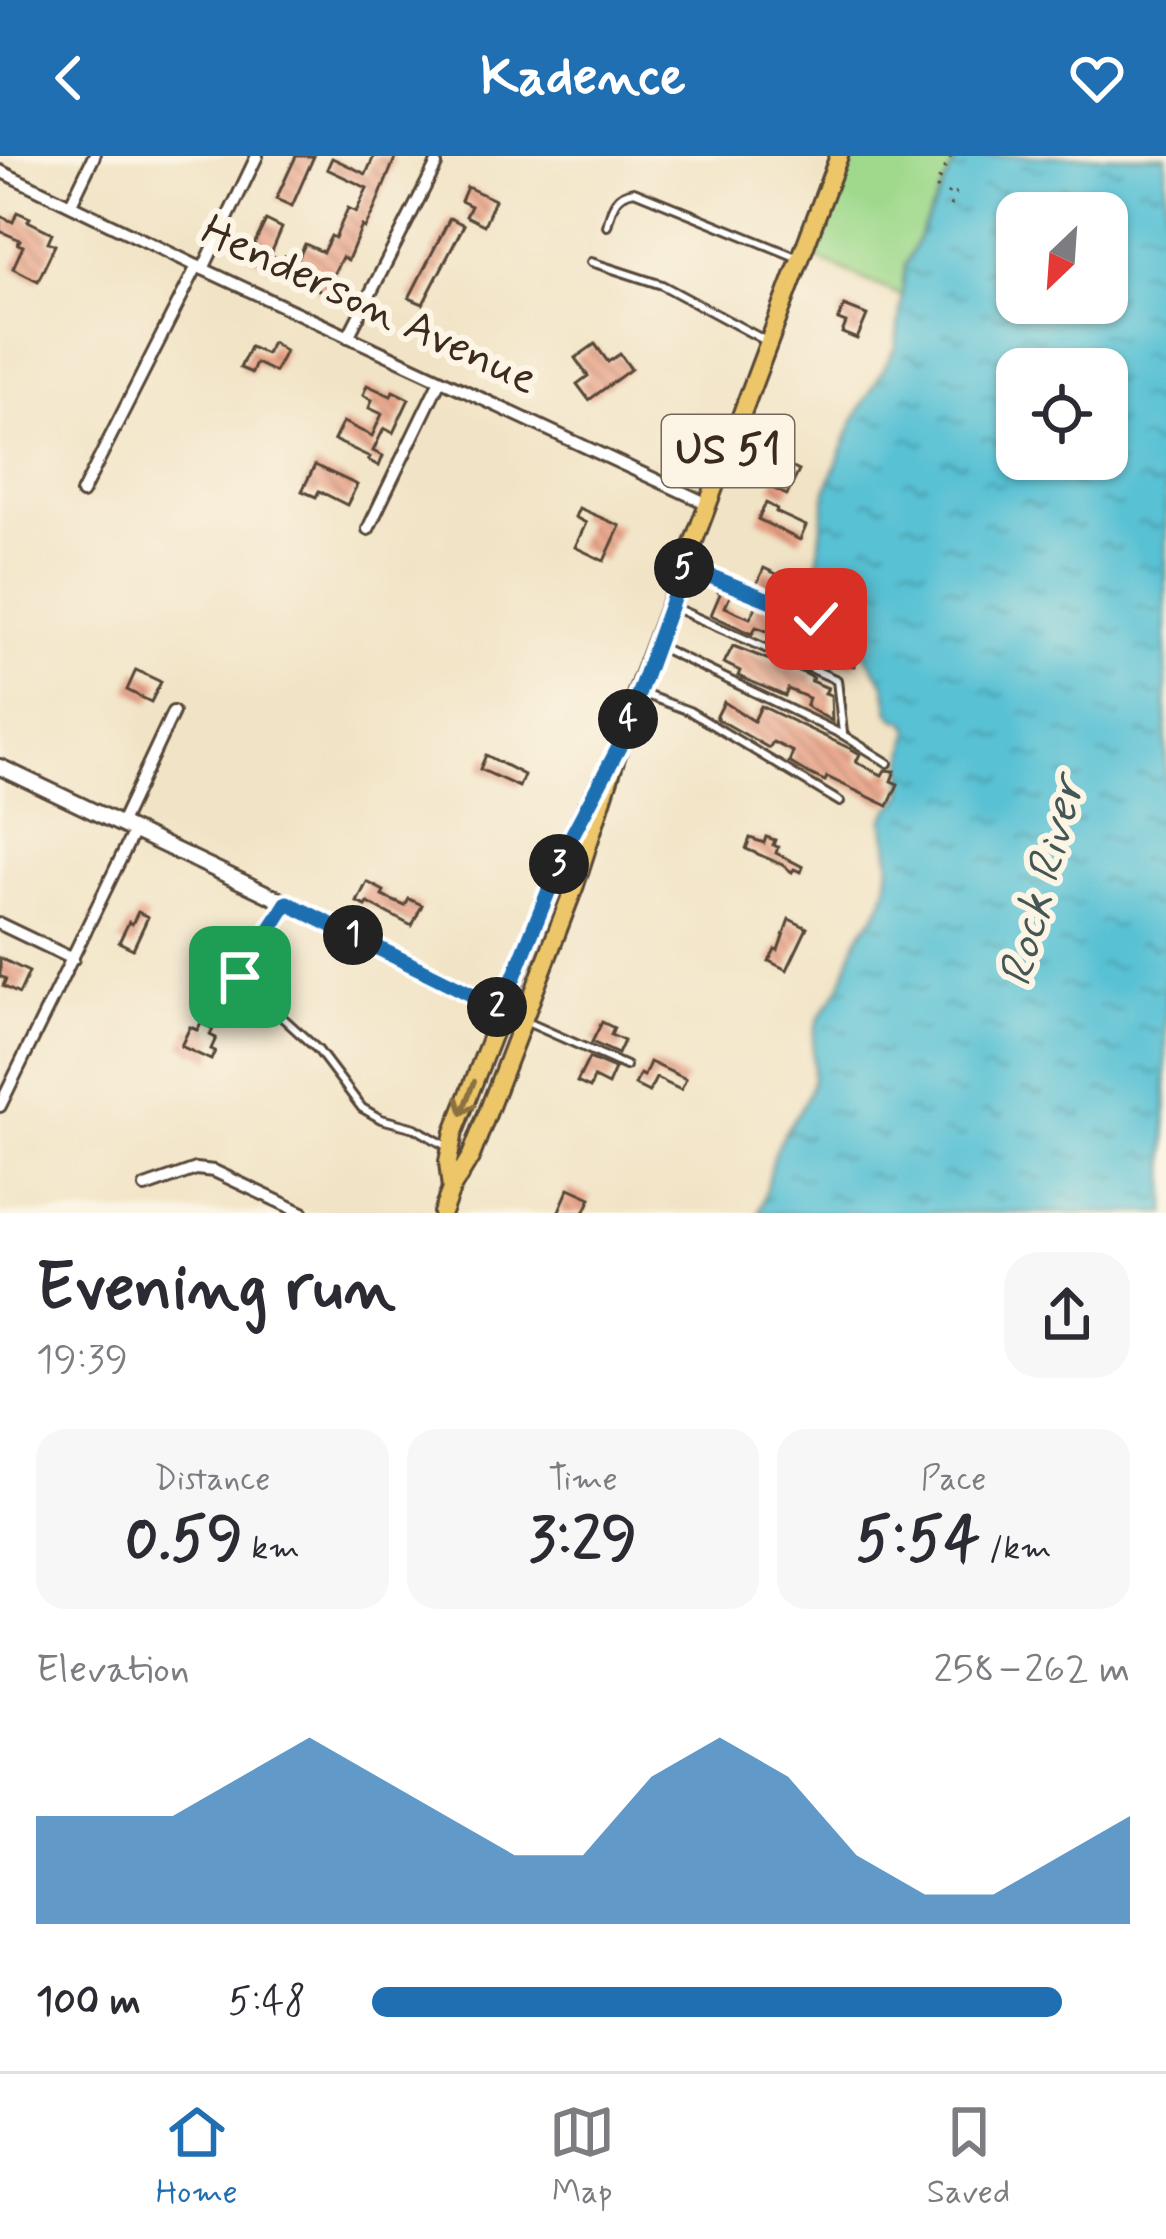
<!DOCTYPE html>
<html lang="en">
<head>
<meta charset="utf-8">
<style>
  body { margin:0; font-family:Mynerve,sans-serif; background:#f7f7f7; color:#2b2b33; height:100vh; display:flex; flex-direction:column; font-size:45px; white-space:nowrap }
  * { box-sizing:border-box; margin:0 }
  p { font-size:39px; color:#7c7c81 }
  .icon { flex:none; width:66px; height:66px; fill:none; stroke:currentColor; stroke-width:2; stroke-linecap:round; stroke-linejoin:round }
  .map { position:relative; height:1057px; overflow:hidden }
  .sheet { display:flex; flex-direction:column; background:#fff; flex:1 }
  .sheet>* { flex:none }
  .needle { width:78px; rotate:205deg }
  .controls { position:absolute; left:996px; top:36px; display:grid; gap:24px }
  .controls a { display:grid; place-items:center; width:132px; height:132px; border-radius:24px; background:#fff; box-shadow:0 3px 9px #0004; font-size:60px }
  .pin { position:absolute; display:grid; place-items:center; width:102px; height:102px; color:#fff; margin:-51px; border-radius:24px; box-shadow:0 6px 18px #0006 }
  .km { position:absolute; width:60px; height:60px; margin:-30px; border-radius:50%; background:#222; color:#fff; font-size:33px; line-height:60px; text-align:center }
  .round { display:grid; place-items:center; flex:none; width:126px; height:126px; border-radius:36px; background:#f7f7f7 }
  .summary { display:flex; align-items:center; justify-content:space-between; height:204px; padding:0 36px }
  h1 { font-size:66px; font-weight:800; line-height:90px }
  .figures { display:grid; grid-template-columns:repeat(3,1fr); gap:18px; height:204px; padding:12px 36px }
  .figures div { display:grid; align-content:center; border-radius:30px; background:#f7f7f7; text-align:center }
  .figures b { font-size:60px; font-weight:800 }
  .figures small { font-size:33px; font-weight:400 }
  .figures p { font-size:33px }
  .chart { height:336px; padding:24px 36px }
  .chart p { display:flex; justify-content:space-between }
  .chart svg { width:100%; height:216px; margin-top:12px; fill:#1f6fb2; opacity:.7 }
  ul { padding:0 36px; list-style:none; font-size:39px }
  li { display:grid; grid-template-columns:192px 144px 1fr; align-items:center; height:90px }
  li i { height:30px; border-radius:15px; background:#1f6fb2 }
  header { display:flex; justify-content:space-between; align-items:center; height:156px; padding:0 36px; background:#1f6fb2; color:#fff; font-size:54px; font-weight:800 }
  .tabs { display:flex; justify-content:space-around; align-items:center; height:168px; border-top:3px solid #e1e1e2; background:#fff; font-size:33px; color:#7c7c81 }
  .tabs a { display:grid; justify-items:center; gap:6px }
  .tabs .current { color:#1f6fb2 }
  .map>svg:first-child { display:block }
</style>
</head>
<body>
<header><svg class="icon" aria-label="back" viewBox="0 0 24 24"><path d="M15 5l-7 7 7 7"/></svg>Kadence<svg class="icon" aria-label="heart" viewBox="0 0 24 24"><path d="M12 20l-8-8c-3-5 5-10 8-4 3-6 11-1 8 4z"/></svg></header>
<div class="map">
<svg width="1166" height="1057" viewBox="0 0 1166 1057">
  <defs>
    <pattern id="water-ripples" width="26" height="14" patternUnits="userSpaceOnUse" patternTransform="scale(3)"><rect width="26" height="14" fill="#58c1d4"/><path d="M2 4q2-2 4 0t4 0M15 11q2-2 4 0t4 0" fill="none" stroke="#4a9dab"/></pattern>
    <pattern id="building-back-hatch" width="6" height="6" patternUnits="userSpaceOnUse" patternTransform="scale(3)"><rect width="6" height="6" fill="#e8a085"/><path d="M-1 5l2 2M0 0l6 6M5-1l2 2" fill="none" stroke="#bd836c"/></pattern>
  </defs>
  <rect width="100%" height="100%" fill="#fcf5e5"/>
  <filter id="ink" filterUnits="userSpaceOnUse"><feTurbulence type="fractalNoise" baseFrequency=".00833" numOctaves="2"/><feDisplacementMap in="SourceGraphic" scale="24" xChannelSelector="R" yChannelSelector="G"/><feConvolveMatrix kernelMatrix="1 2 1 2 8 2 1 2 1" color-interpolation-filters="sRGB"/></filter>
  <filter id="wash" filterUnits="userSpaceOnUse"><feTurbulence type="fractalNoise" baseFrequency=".004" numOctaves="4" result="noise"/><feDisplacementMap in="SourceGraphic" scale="48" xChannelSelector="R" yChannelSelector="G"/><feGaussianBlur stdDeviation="2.7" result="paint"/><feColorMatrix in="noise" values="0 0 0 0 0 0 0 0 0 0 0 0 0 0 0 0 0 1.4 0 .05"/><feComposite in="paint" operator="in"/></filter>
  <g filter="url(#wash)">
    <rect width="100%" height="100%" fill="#f1e3c5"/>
    <path fill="#9fd98c" stroke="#6d8255" stroke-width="3" d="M855,0H958L905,110L902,140L816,102Z"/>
    <path fill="url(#water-ripples)" stroke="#4a7679" stroke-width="3" fill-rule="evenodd" d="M958,0H1166V1057H759C767,1037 768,1015 775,995C784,972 803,955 811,931C817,910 808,889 817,867C823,853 835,842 841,828C848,811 851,793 861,777C866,769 873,763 878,755C893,728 892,694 883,665L888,655L898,646L904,636V606L910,574L906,566L896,562L890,556L885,528L865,498L862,488L867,466L863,457L851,447L827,436L816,420L826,335L853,266L896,191L905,110ZM1017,57H1107V147H1017ZM1017,213H1107V303H1017Z"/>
    <g id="blocks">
      <g fill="url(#building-back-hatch)">
        <path d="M296,0H314L292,50L276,43Z"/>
        <path d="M374,0H396L374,54L365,72L362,70L348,104L342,101L331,123L338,127L332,140L296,123L299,117L280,109L285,100L297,105L305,88L323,96L331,80L335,82L348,52L356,56L367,32L327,13L332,2L366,18Z"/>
        <path d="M467,31L495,44L484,69L466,60L471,50L461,45Z"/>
        <path d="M17,56L30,62L28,65L52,77L48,86L55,89L38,125L13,112L23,90L18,88L20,84L0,75V60L13,66Z"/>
        <path d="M450,62L464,69L423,148L409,142Z"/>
        <path d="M266,64L282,72L270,100L276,102L271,112L248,101Z"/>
        <path d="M844,150L867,159L857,183L842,177L846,167L838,164Z"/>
        <path d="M272,186L285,195L275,216L256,207L252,217L240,212L250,191L266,198Z"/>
        <path d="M595,188L608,206L620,198L631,213L589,244L577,228L588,220L575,202Z"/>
        <path d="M367,229L391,240L393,235L409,243L393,277L384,272L373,295L383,300L379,310L368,304L370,301L334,284L343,266L372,280L382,258L369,252L372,244L363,239Z"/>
        <path d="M776,303L799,315L787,339L770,331L777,319L769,315Z"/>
        <path d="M315,309L357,329L347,349L319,335L316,341L302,335Z"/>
        <path d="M766,347L777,353L776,356L806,370L800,384L758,363Z"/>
        <path d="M579,352L620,370L604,405L575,391L586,367L575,361Z"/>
        <path d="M764,412L829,443L822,458L756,430Z"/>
        <path d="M720,431L732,436L725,451L750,462L758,447L803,465L802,468L807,470L798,489L793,487L790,495L780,490L784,483L762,473L756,471L752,478L711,459L720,438L718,436Z"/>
        <path d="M829,471L856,474L853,495L857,496L855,510L825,507Z"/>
        <path d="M733,490L806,518L813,522L811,525L828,532L825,537L831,539L832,565L806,550L809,542L788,533L785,540L738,520L740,515L724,507Z"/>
        <path d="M136,514L161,526L151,546L127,534Z"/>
        <path d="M724,546L754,565L761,550L853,594L860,598L856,606L882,619L885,614L895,615L891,625L898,628L888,650L827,621L825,625L804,615L789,606L793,596L773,586L769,592L716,562Z"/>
        <path d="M486,599L524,619L519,631L480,613Z"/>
        <path d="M766,681L775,684L773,689L778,691L776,697L803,711L801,716L794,713L792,716L781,708L746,693L750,682L764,687Z"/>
        <path d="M367,726L384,735L382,740L405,750L409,743L422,749L412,770L368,747L366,750L357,746Z"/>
        <path d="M138,756L148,761L133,793L119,786L129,766L132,768Z"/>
        <path d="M789,763L807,772L787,814L769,805L775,793L778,794Z"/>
        <path d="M0,802L29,816L19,838L3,830L6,823L0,820Z"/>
        <path d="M602,866L614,872L611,879L624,885L618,898L592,886Z"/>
        <path d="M201,867L213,873L210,879L216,882L211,893L215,895L211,904L181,890L190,871L197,874Z"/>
        <path d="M589,902L615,913L608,929L594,922L590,932L577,926Z"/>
        <path d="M650,906L686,923L681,934L656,922L649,936L635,929L640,918L644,920Z"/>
        <path d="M569,1032L591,1042L584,1057H558Z"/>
      </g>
    </g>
  </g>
  <g filter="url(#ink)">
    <use href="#blocks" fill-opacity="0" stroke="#564637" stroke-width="3"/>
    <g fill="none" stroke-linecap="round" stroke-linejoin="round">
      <g stroke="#564637" stroke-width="12">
        <g id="service">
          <path d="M607,70C612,52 614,38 634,35L796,101"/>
          <path d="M591,106L662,129L766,185"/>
          <path d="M689,411L816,462L807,511"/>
          <path d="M673,451L837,524L843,577"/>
          <path d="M658,490L843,579L888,607"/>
          <path d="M641,537L689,555L840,646"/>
          <path d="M287,747L240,821L241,827L249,838L272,852L318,894L362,952L381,963L415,972L446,990"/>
          <path d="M527,866L626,910"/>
        </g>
      </g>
      <g stroke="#564637" stroke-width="16">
        <g id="minor">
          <path d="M0,15L203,113L708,348"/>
          <path d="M71,48L94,0"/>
          <path d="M203,113L257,0"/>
          <path d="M348,181L436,9"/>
          <path d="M82,337L197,110"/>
          <path d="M368,373L440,224"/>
          <path d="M120,669L173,556"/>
          <path d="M0,768L73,803"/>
          <path d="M0,950L134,675"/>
          <path d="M145,1031L196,1013L214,1015L303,1057"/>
        </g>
      </g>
      <g stroke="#564637" stroke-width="20">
        <path id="tertiary" d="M0,611L339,772L524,865"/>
      </g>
      <g stroke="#564637" stroke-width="22">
        <g id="primary">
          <path d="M451,1033L448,1006L454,976L568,687L600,626"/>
          <path d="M442,1057L451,1033L471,1000L575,729L637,536L839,0"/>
        </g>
      </g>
      <g stroke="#564637" stroke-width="3" stroke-dasharray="3 9" stroke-linecap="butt">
        <path d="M951,0L935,31L955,41"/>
        <path d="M950,50L958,33"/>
      </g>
      <use href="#service" stroke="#fff" stroke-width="6"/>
      <use href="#minor" stroke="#fff" stroke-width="10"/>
      <use href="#tertiary" stroke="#fff" stroke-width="14"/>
      <use href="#primary" stroke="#ecc669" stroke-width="16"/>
    </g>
    <defs><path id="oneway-shaft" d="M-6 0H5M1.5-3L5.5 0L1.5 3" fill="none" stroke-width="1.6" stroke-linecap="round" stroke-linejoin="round" transform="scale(3)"/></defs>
    <use stroke="#8b7040" href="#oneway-shaft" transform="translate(468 942) rotate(111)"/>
  </g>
  <g fill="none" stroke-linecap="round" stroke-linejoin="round" filter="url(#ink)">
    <g stroke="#fff" stroke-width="24">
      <path id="route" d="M240,821L287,747L501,853L568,687L619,591L685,410L816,463"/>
    </g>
    <use href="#route" stroke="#1f6fb2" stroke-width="15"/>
  </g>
  <g text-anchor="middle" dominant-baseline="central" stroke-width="12" stroke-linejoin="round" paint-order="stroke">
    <rect fill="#fcf5e5" stroke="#75675a" stroke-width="3" x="662" y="259" width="132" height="72" rx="9"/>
    <g font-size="42" font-weight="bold" fill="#3b2a1e">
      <text x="728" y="295">US 51</text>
    </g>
    <g font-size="45" fill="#3b2a1e" stroke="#fcf5e5">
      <text transform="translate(369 150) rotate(25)">Henderson Avenue</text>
    </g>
    <g font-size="48" font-style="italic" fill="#445755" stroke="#fcf5e5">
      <text transform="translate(1043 726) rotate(-75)">Rock River</text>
    </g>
  </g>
</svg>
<div class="controls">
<a><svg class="needle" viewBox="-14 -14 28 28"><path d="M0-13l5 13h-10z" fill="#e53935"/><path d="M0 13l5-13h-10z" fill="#7c7c81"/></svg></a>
<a><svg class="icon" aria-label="locate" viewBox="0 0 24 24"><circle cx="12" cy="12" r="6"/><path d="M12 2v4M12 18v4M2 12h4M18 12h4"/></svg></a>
</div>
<div class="pin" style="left:240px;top:821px;background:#1e9e55"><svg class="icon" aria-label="arrive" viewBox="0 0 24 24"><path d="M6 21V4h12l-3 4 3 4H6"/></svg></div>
<div class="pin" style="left:816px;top:463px;background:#d93025"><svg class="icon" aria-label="check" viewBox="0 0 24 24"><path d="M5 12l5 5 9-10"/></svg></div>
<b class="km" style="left:353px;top:779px">1</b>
<b class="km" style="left:497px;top:851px">2</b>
<b class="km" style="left:559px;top:708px">3</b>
<b class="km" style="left:628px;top:563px">4</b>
<b class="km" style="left:684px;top:412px">5</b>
</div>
<section class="sheet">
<div class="summary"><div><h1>Evening run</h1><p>19:39</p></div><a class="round"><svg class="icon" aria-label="share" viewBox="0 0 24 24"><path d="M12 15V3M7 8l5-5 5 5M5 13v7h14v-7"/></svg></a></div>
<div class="figures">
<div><p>Distance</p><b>0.59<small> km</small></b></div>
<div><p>Time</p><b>3:29</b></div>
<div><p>Pace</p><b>5:54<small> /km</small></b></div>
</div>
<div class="chart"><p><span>Elevation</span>258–262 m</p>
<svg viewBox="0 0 160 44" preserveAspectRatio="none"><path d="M0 44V22L10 22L20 22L30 14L40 6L50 14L60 22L70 30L80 30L90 14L100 6L110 14L120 30L130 38L140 38L150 30L160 22V44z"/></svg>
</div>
<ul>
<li><b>100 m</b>5:48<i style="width:91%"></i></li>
</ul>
</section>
<nav class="tabs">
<a class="current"><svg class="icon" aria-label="home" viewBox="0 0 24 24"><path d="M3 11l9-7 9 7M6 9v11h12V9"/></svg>Home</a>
<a><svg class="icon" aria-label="map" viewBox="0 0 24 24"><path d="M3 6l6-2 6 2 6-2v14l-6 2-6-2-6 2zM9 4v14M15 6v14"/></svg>Map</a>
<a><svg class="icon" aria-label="saved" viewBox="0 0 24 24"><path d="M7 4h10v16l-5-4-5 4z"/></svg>Saved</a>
</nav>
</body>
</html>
